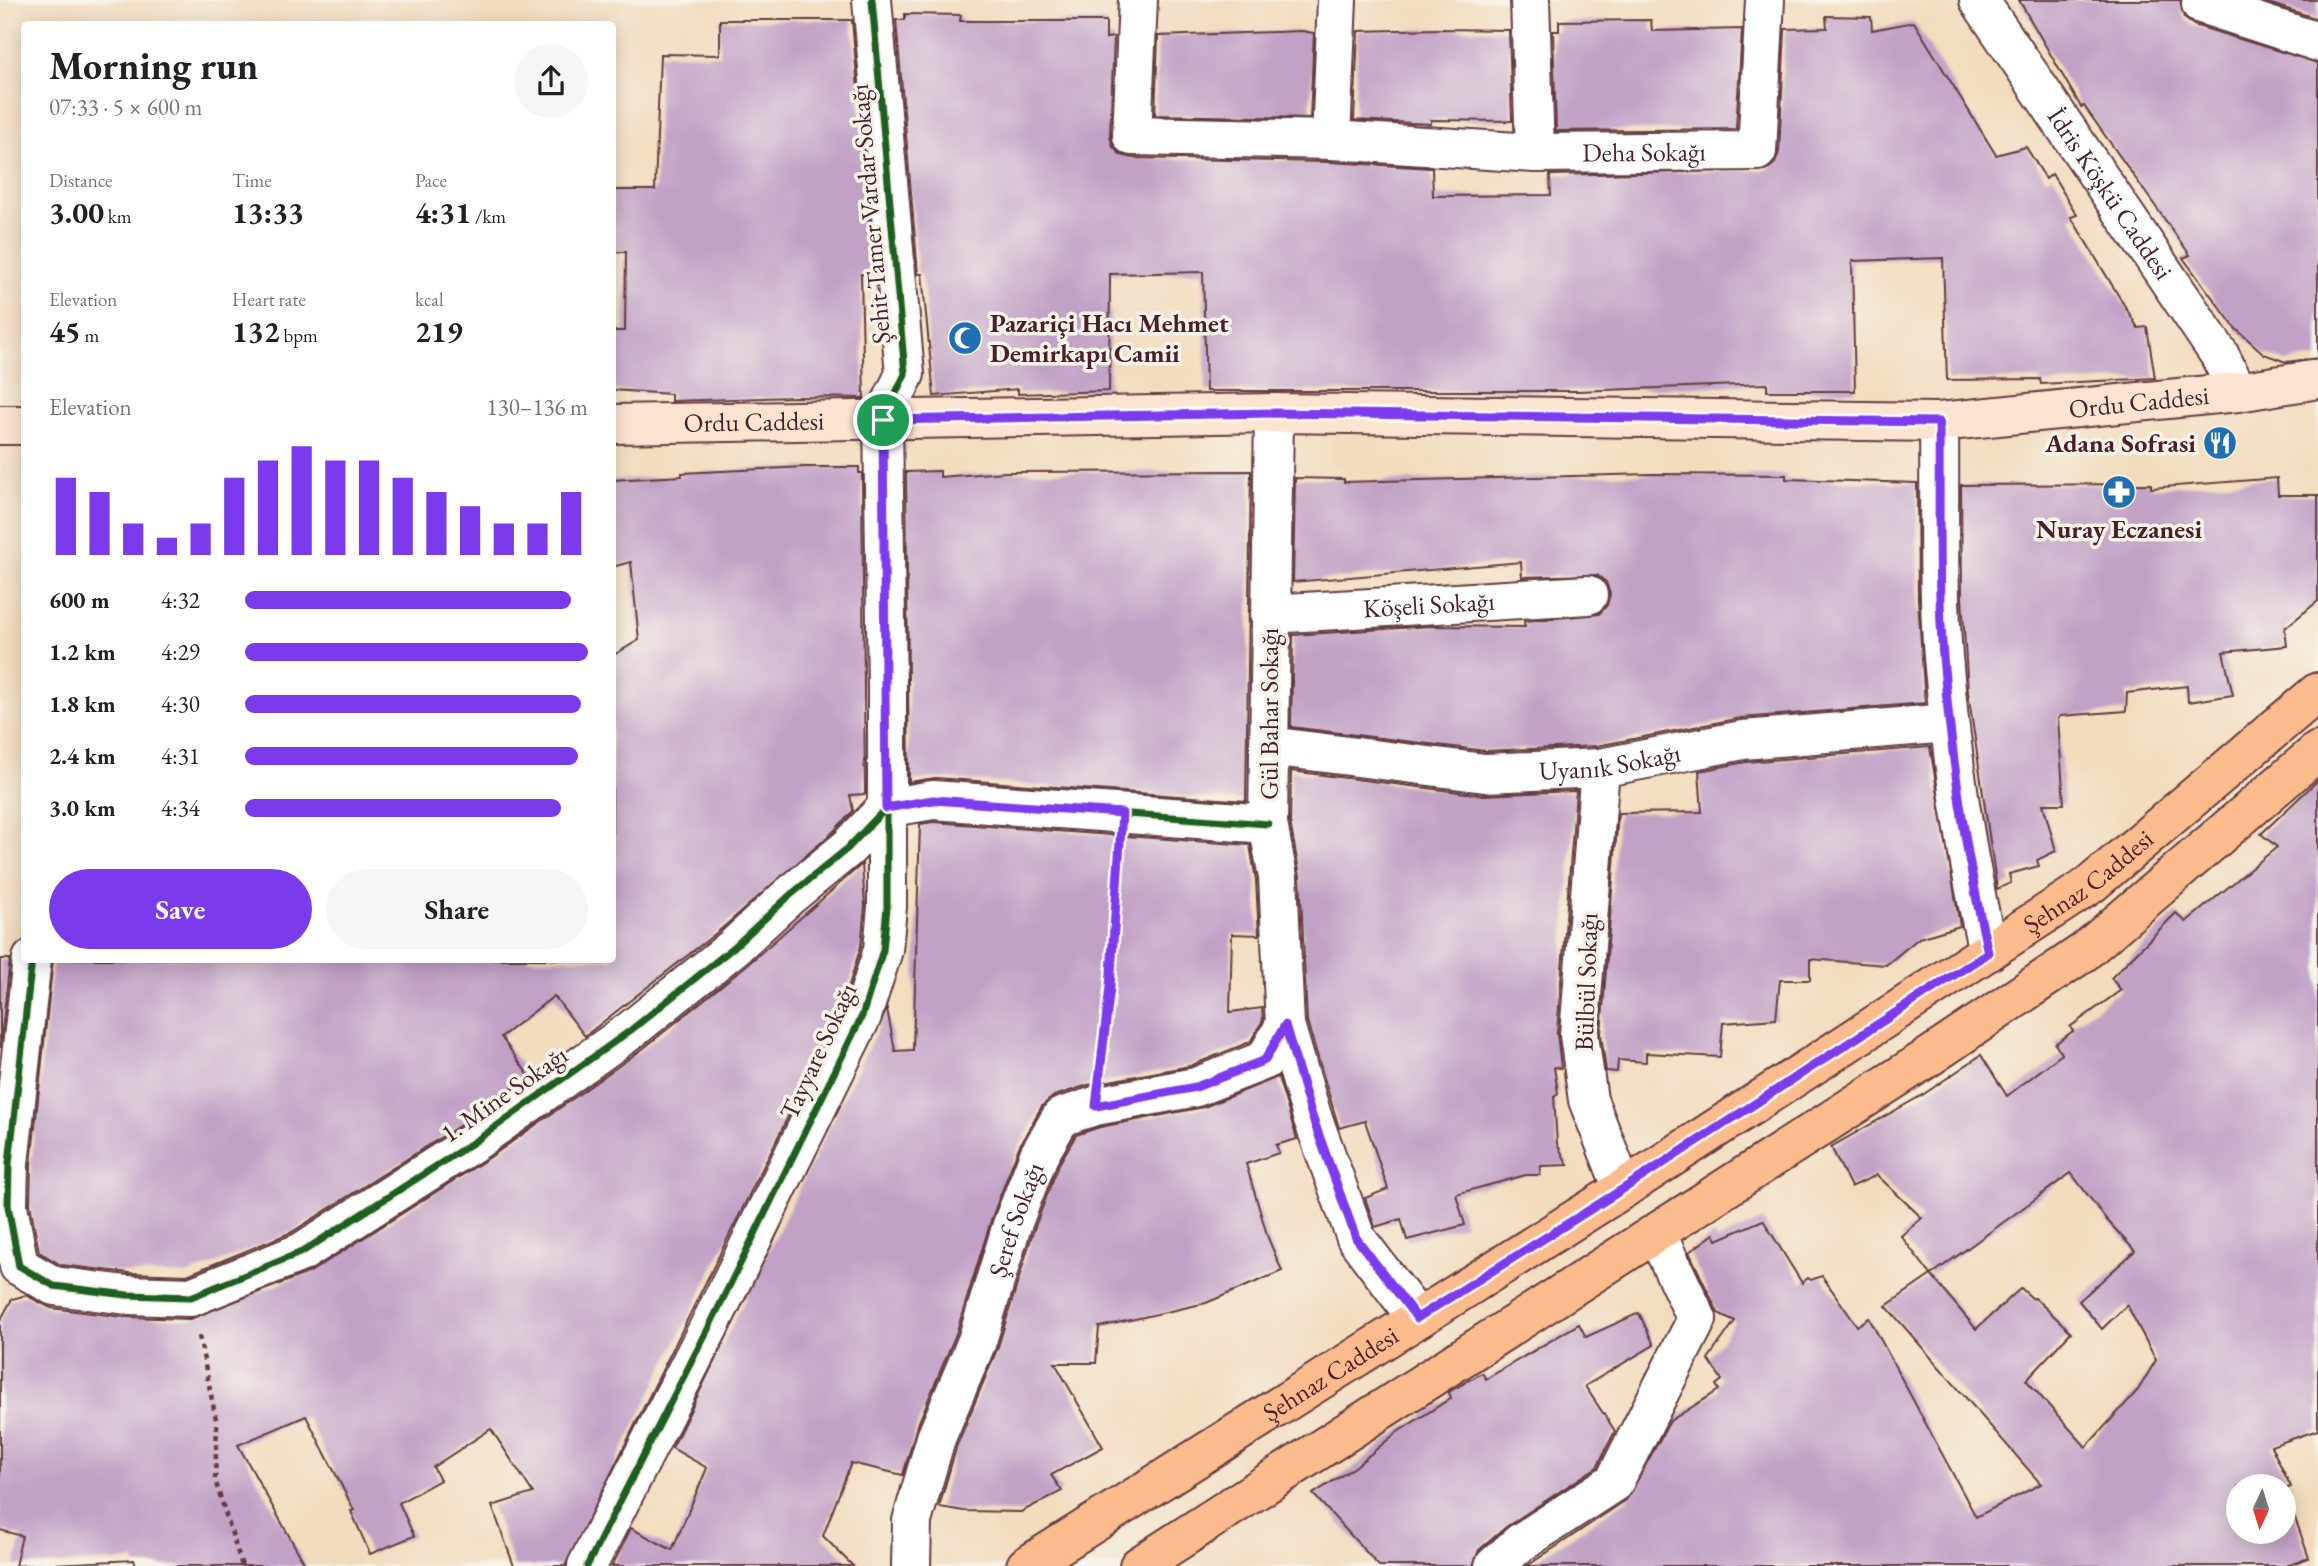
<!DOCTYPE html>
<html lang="en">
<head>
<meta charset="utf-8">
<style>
  body { margin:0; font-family:"EB Garamond",serif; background:#f6f6f6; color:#202124; height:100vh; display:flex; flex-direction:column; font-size:26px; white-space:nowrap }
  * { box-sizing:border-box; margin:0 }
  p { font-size:23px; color:#757577 }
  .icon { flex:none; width:38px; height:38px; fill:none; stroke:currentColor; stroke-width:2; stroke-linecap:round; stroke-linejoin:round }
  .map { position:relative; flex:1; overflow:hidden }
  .panel { position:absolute; left:21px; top:21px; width:595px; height:942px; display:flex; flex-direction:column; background:#fff; border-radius:7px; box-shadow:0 4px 18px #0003 }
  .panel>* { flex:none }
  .needle { width:46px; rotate:184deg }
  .buttons { position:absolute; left:2226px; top:1474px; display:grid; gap:14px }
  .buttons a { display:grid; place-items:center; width:70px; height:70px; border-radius:50%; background:#fff; box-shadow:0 4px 18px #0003; font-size:35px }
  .pin { position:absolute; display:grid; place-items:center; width:60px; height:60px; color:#fff; margin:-30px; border:4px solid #fff; border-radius:50%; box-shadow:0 2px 7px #0007 }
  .round { display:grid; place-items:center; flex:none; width:74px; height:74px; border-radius:37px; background:#f6f6f6 }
  .headline { display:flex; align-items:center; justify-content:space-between; height:119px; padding:0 28px }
  h1 { font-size:38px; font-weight:700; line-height:52px }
  .figures { display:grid; grid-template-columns:repeat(3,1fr); gap:10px; height:119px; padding:7px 28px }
  .figures div { display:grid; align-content:center }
  .figures b { font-size:30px; font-weight:700 }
  .figures small { font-size:19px; font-weight:400 }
  .figures p { font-size:19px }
  .chart { height:196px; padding:14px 28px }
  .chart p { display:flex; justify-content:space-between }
  .chart svg { width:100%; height:126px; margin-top:7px; stroke:#7c3aed; stroke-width:6 }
  .cta { display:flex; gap:14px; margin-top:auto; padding:14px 28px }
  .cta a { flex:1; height:80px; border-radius:42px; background:#7c3aed; color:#fff; font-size:28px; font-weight:700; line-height:80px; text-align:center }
  .cta a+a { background:#f6f6f6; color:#202124 }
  ul { padding:0 28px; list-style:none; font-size:23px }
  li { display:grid; grid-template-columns:112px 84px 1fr; align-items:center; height:52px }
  li i { height:18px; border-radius:9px; background:#7c3aed }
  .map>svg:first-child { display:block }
</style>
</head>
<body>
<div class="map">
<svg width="2318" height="1566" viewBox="0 0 2318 1566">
  <rect width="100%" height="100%" fill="#f7f3e8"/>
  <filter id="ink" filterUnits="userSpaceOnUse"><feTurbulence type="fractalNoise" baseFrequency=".0143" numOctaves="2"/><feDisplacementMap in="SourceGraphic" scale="14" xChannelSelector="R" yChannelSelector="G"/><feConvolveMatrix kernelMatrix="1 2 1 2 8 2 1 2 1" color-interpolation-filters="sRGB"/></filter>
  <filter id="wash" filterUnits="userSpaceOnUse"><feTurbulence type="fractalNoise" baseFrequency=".00686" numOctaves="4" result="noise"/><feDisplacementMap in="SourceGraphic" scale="28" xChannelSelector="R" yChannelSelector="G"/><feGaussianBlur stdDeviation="1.57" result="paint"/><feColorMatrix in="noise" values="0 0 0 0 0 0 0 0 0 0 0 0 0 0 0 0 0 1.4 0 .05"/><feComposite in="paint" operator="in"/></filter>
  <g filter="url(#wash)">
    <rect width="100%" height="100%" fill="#f2dcbd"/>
    <g id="blocks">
      <g fill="#c1a1c6" fill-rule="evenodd">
        <path d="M2019,0H2180L2184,18L2194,25L2318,63V358L2286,362L2264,354L2236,329L2183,258L2190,255L2084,106L2081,107Z"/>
        <path d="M2259,0H2318V19Z"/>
        <path d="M905,14L961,15L960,21H1106V38L1114,37L1110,136L1113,147L1121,155L1132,158L1330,162L1432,168L1433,196L1551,195L1550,175L1767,170L1775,163L1779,152L1785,29L1827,28L1826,16L1871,17L1872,30L1914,22L1996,155L2026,147L2046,179L2052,174L2077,215L2071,217L2138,328L2147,327L2155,378L2041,384L2040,379L1947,380L1943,258L1852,261L1855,391H1767V384L1577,391H1206L1203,272L1110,274L1109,391L1018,394V389L934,396L922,274H918L896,20H905Z"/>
        <path d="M720,20H852L874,274H861L864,398L796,397L671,401V394L612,390V331H625L626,252H612V190H655L660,54L720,55Z"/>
        <path d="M1651,20L1652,31L1742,29L1736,129L1556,131L1553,31H1559V21Z"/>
        <path d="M1439,29L1509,30L1512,121L1431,120V124L1354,120L1358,31Z"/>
        <path d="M1302,31L1314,33L1310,118L1155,115L1158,36Z"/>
        <path d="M805,467H859V473H862L865,794L850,795L853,811L833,832L720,930L585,1036L554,996L501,1037L529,1076L465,1122L292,1232L187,1275L129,1273L61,1265L39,1252L30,1204L31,1164L53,959H612V656L639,640L631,562L612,567V480L682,476V473Z"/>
        <path d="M940,471V477L1005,472L1251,471L1246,801L935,778L909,782L906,472Z"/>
        <path d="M1651,474L1786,475V479L1917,483L1918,599L1925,703L1741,718L1597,746L1486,751L1291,727L1293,635L1430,626L1525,627L1524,621L1599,614L1607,605L1610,594L1606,582L1597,575L1522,577L1521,562L1293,582L1295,478L1344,479V482Z"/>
        <path d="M2277,478L2278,495H2318V601L2285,628L2287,646L2223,652L2233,695L2188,702L2187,686L2127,693L2126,711L2060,716L2058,719L2064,804H2043L2056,851L2037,860L2039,866L2009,874L2011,883L1997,889L1968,692L1962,598L1961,485L2151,484V488Z"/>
        <path d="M1930,747L1960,926L1919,938L1886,965L1810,959V980H1780L1776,1019L1723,1023L1720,1057L1646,1053V1062L1618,1060L1617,1072L1606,1071L1601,1034L1618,813L1702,812L1699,771L1746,762Z"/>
        <path d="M1291,771L1483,795L1576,791L1557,1033L1561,1068L1554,1067L1558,1093L1554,1096L1557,1144L1568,1165L1541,1166L1540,1175H1526L1456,1194L1465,1225L1407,1240L1401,1219L1375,1227L1365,1198L1388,1189L1365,1121L1339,1128L1307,1021L1300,876L1290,822Z"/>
        <path d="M2318,780V1430L2271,1446L2291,1487L2285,1489L2309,1558L2286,1566H1527L1626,1500L1670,1421L1719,1390L1716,1385L1722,1380L1708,1359L1735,1321L1718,1313L1689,1252L1714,1234L1717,1240L1763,1220L1802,1283L1808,1278L1811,1280L1822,1276L1857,1326L1869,1318L1976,1517L2041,1484L1886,1306L1931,1275L1901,1236L1922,1218L1877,1175L1851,1187L1831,1147L1924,1094L1981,1055L2007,1096L2062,1054L2055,1044L2073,1031L2070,1027L2121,990L2111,978L2176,913L2186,922L2277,847L2261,834ZM2071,1173L2106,1219L2135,1251L2079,1301L2102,1329L2127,1305L2156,1360L2138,1390L2086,1447L2026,1380L2071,1332L2035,1298L2033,1299L2021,1288L1976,1329L1931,1275ZM2238,1486H2284V1531H2238Z"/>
        <path d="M934,822L1250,845L1256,880L1259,935L1232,934L1230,1012L1262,1008L1263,1020L1250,1042L1190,1066L1088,1085L1054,1096L1042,1106L1019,1147L992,1217L956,1334L916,1429L903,1475L851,1463L823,1536L853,1566H612L631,1528L672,1550L707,1468L672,1448L887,1009L895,1051L913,1050L920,824Z"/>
        <path d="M862,864L865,906L861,946L842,1008L565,1566H514L492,1506L533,1493L491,1429L433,1467L440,1480L399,1503L414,1536L370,1554L351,1511L354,1510L306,1416L238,1445L306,1566H136L134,1560L15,1566L22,1536L0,1530V1321L12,1299L26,1295L51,1308L124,1317L190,1319L310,1272L489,1158L644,1048L748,964Z"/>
        <path d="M0,959H10L0,1048Z"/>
        <path d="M1278,1077L1297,1139L1276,1145L1279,1153L1246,1164L1268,1238L1282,1271L1206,1303L1099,1327L1096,1363H1055L1103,1447L1051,1475L1062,1491L1021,1512L964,1511L939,1507L957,1445L998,1347L1033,1232L1059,1164L1076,1135L1100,1127L1204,1107Z"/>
        <path d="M1639,1313L1654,1345L1585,1386L1615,1431L1597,1467L1506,1527L1479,1550L1473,1566H1379L1313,1494L1355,1467L1396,1433L1451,1398L1449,1392L1482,1373L1486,1379L1579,1324L1586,1337Z"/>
      </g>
    </g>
  </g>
  <g filter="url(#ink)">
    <use href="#blocks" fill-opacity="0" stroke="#633b41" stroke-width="2"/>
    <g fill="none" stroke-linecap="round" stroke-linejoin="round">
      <g stroke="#633b41" stroke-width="42">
        <g id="street">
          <path d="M1138,0L1132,136L1331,140L1535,153"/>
          <path id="s1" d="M1530,0L1535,153L1757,151L1765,0"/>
          <path id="s2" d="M1979,0L2219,354L2238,392"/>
          <path d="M2201,4L2318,42"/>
          <path d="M1331,140L1337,0"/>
          <path d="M1274,413L1268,824L1278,877L1285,1025L1312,1116L1356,1238L1417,1318"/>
          <path d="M1939,422C1940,500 1937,579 1943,657C1951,757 1966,855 1988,952"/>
          <path id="s3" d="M1270,614L1588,595"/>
          <path id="s4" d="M1269,746L1485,773L1600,768L1743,740L1949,723"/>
          <path d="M1600,768L1579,1035L1588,1100L1623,1189"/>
          <path d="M32,959L9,1163L8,1206L19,1266L54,1286L127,1295L191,1297L302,1252L477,1140L631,1030L734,947L788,897L848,848L886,808L933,800L1268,824"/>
          <path d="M587,1566L710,1325L862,1016L883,950L887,907V688L883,420L905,374L872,0"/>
          <path id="s5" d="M911,1566L912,1521L936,1438L977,1341L1012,1225L1039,1155L1061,1117L1095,1106L1196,1087L1265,1060L1285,1025"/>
          <path d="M1494,1566L1520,1543L1614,1482L1697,1319L1656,1233"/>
        </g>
      </g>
      <g stroke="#633b41" stroke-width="42">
        <g id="secondary">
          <path id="s6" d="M612,424L1274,413L1939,422L2238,392L2318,379"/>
          <path d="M0,425H24"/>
        </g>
      </g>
      <g stroke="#633b41" stroke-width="42">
        <g id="primary">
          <path id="s7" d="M1026,1566L1623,1189L2090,885L2318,692"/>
          <path d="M1139,1566L1932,1055L2084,952L2318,751"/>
        </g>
      </g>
      <g stroke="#633b41" stroke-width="4.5" stroke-dasharray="5 5" stroke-linecap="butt">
        <path d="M1101,1064L1110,987L1119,853"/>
        <path d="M199,1336L217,1424L215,1480L242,1566"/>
      </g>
      <use href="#street" stroke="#fff" stroke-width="38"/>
      <use href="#secondary" stroke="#fde4d1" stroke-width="38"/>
      <use href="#primary" stroke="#fbbb8c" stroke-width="38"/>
      <g stroke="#f7f3e8" stroke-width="11">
        <g id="cycleway">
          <path d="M32,959L9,1163L8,1206L19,1266L54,1286L127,1295L191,1297L302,1252L477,1140L631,1030L734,947L788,897L848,848L886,808L933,800L1268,824"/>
          <path d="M587,1566L710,1325L862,1016L883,950L887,907V688L883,420L905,374L872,0"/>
        </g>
      </g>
      <use href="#cycleway" stroke="#1b5e20" stroke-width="7"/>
    </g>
  </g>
  <g fill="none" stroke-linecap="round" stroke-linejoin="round" filter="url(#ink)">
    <g stroke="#fff" stroke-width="14">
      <path id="route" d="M1274,413L1939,422C1940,500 1937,579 1943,657C1951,757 1966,855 1988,953L1623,1189L1417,1318L1356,1238L1312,1116L1285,1025L1265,1060L1196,1087L1096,1106L1110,987L1122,813L933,800L886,808L883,420Z"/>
    </g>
    <use href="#route" stroke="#7c3aed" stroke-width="9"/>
  </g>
  <defs>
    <g id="mosque-disc" transform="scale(1.75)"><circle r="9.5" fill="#1f6fb2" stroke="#f7f3e8"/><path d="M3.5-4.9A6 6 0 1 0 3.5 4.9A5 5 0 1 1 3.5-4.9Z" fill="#fff"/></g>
    <g id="restaurant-disc" transform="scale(1.75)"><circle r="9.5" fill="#1f6fb2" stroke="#f7f3e8"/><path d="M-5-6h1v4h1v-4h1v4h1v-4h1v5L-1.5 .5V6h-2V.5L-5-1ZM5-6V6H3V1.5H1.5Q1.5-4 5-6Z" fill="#fff"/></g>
    <g id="pharmacy-disc" transform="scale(1.75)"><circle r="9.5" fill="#1f6fb2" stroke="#f7f3e8"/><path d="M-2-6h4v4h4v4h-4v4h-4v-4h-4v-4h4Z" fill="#fff"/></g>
  </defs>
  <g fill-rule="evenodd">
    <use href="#mosque-disc" x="965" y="338"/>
    <use href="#restaurant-disc" x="2220" y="443"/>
    <use href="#pharmacy-disc" x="2119" y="492"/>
  </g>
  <g text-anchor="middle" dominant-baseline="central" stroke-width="7" stroke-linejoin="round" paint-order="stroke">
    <g font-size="26" fill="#4a1f2b" stroke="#f7f3e8">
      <text stroke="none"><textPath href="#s1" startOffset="262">Deha Sokağı</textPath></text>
      <text stroke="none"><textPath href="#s2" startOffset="234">İdris Köşkü Caddesi</textPath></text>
      <text transform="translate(870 214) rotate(-95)">Şehit Tamer Vardar Sokağı</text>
      <text stroke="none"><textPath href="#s6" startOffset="1528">Ordu Caddesi</textPath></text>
      <text stroke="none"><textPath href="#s6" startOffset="142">Ordu Caddesi</textPath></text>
      <text stroke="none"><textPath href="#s3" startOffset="159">Köşeli Sokağı</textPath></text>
      <text transform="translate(1269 714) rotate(-90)">Gül Bahar Sokağı</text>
      <text stroke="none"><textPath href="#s4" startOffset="343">Uyanık Sokağı</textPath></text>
      <text stroke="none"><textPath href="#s7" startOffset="1264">Şehnaz Caddesi</textPath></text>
      <text transform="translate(1586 982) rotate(-88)">Bülbül Sokağı</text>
      <text transform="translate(818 1051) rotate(-65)">Tayyare Sokağı</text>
      <text transform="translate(504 1094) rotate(-35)">1. Mine Sokağı</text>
      <text stroke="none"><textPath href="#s5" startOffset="364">Şeref Sokağı</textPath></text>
      <text stroke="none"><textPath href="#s7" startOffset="360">Şehnaz Caddesi</textPath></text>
    </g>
    <g font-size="26" font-weight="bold" fill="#4a1f2b" stroke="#f7f3e8" text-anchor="start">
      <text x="990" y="323">Pazariçi Hacı Mehmet<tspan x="990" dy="30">Demirkapı Camii</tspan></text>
      <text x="2196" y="443" text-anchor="end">Adana Sofrasi</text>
      <text x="2119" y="529" text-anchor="middle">Nuray Eczanesi</text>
    </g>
  </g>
</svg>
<div class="buttons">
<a><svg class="needle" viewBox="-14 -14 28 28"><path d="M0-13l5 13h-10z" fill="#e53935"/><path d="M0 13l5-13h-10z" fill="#757577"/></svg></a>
</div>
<div class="pin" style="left:883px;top:420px;background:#1e9e55"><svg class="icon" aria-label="arrive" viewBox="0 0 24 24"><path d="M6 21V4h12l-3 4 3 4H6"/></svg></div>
<section class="panel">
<div class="headline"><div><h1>Morning run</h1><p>07:33 · 5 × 600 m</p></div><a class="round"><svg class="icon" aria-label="share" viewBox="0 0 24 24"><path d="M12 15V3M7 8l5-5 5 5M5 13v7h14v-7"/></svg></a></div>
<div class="figures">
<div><p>Distance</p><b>3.00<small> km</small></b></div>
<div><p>Time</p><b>13:33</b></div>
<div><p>Pace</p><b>4:31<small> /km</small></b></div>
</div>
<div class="figures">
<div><p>Elevation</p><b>45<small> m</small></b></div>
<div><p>Heart rate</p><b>132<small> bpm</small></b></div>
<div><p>kcal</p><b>219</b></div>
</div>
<div class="chart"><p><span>Elevation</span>130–136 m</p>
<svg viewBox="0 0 160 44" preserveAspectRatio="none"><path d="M5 44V17M15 44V22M25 44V33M35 44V38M45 44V33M55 44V17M65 44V11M75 44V6M85 44V11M95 44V11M105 44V17M115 44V22M125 44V27M135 44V33M145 44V33M155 44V22"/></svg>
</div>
<ul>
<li><b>600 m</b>4:32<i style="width:95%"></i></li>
<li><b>1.2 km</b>4:29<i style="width:100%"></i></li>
<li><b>1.8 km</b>4:30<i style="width:98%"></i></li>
<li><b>2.4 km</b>4:31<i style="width:97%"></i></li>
<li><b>3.0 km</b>4:34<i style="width:92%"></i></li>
</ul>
<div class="cta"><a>Save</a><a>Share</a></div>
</section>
</div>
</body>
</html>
